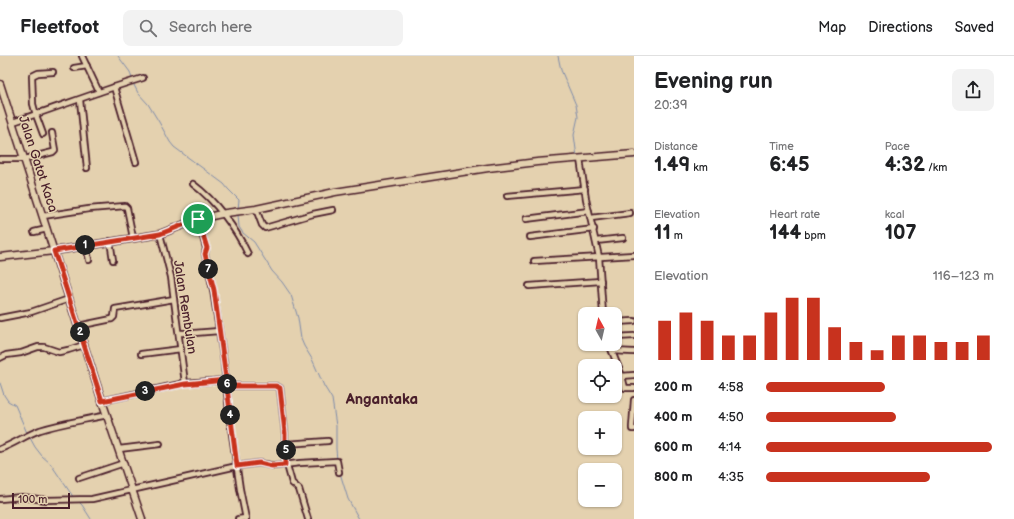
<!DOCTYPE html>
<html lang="en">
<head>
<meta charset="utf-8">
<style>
  body { margin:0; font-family:"Balsamiq Sans",sans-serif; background:#f2f2f2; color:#202124; height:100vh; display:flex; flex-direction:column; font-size:15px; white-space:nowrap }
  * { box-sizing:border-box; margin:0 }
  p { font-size:13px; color:#757577 }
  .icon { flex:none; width:22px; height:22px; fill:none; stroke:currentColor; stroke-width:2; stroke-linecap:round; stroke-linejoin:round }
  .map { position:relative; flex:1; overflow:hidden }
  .side { display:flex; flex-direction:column; background:#fff; width:380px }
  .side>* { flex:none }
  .needle { width:26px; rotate:352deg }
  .tools { position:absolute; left:578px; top:251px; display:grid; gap:8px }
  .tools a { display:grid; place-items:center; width:44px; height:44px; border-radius:8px; background:#fff; box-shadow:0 1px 3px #0004; font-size:20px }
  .scale { position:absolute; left:12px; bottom:10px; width:58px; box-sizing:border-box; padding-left:4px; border:2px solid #4a1f2b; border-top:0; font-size:11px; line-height:14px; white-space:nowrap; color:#4a1f2b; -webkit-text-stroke:3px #e4d1af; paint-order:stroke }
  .pin { position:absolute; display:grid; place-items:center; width:34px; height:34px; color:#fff; margin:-17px; border:2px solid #fff; border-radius:50%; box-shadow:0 1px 4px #0007 }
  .km { position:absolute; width:20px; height:20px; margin:-10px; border-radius:50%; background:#222; color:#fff; font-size:11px; line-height:20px; text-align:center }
  .round { display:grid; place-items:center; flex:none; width:42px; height:42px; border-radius:8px; background:#f2f2f2 }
  .headline { display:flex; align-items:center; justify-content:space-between; height:68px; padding:0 20px }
  h1 { font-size:22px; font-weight:700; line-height:30px }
  .stats { display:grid; grid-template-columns:repeat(3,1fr); gap:6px; height:68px; padding:4px 20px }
  .stats div { display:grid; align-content:center }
  .stats b { font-size:20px; font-weight:700 }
  .stats small { font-size:11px; font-weight:400 }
  .stats p { font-size:11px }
  .chart { height:112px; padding:8px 20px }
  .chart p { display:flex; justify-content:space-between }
  .chart svg { width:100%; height:72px; margin-top:4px; stroke:#c8321e; stroke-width:6 }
  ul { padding:0 20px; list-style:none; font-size:13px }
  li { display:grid; grid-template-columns:64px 48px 1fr; align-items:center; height:30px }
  li i { height:10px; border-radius:5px; background:#c8321e }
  header { display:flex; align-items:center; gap:24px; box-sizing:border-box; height:56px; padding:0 20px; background:#fff; border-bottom:1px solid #e0e0e0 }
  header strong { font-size:19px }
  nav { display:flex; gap:22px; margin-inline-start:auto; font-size:14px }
  .search { width:280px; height:36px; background:#f2f2f2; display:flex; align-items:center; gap:10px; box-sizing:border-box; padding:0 14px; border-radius:8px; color:#757577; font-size:15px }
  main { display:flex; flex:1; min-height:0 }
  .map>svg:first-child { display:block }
</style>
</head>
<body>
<header>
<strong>Fleetfoot</strong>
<div class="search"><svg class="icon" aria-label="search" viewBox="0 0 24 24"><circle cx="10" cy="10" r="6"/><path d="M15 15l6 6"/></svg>Search here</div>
<nav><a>Map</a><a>Directions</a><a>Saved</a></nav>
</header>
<main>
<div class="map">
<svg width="634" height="463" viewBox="0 0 634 463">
  <rect width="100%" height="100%" fill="#e4d1af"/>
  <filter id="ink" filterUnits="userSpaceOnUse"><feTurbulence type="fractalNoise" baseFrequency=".025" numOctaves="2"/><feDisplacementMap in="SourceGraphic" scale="8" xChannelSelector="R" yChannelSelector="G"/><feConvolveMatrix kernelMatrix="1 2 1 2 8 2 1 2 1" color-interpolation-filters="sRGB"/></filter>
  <g filter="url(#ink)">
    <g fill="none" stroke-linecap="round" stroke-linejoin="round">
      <g stroke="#7e8baa" stroke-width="1">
        <path d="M118,0L130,16L132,23"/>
        <path d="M558,0L561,14L576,49L578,61L574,79L577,101"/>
        <path d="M133,27L138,37L148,48L159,66L170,86L174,91L224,128L228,133L239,144L238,153"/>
        <path d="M582,105L634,102"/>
        <path d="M238,159L239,171L243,177L254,186L272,215L282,226L291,239L298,262L301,283L304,290L312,303L324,330L332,343L336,370V393L337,404"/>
        <path d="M0,327L4,339L8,345L15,349L27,377"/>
        <path d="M29,380L35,391L42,400L50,407L74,442"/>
        <path d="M340,417L348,443L359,463"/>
        <path d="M78,445L82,449L91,463"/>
      </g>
      <g stroke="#4a1f2b" stroke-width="8">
        <g id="street">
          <path d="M82,0L99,36"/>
          <path d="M74,12L87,10"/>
          <path d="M114,31L136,106"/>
          <path d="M80,44L87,112"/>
          <path d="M13,66C56,52 99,35 143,22"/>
          <path d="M43,78L36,59L33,48L32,20L38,17L53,16"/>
          <path d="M0,103H25L53,96L55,94L52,77"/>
          <path d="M580,103L586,143L599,201L603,258"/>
          <path d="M193,128C216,145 236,173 248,198"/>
          <path d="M507,140L585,133"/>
          <path d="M256,153L262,169L265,172L313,158L333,154"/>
          <path d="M43,160L89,153L125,150L127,152L133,182"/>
          <path d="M591,162L630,157"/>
          <path d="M198,163L206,192L205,198L213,234L224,307L230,365L240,433L246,463"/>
          <path d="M526,163L589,155"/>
          <path d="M34,176L47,173"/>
          <path d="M160,178L171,221L185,327"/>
          <path d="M530,181L594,173"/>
          <path d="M110,185L113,204"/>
          <path d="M596,185L623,182"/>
          <path d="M86,189L89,204"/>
          <path d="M534,205L634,199"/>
          <path d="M529,230L601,225"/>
          <path d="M0,262L31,256L69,243"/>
          <path d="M615,266L634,265"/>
          <path d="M78,270L112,263L114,261L115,253L174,243"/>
          <path d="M179,277H194L219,275"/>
          <path d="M615,281L634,280"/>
          <path d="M609,288L622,320L625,332H634"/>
          <path d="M612,295L634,296"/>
          <path d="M141,298L181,293"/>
          <path d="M0,302L6,299L21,297L38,291H44L59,296L68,294L84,289"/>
          <path d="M622,320L634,319"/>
          <path d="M227,330H276L280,332L285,377V409"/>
          <path d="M634,344L632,371V373H634"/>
          <path d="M102,345L185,327L226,324"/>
          <path d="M286,388L328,385"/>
          <path d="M0,393C14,388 26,379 40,374C62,367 85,364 107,359"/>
          <path d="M119,393L160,388"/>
          <path d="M287,409L292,427L299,433L308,463"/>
          <path d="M79,422L124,407"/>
          <path d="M0,443L22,441L46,444L92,443L237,410L259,407L275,410L300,407L337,405L339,416"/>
          <path d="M238,463L246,462"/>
        </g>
      </g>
      <g stroke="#4a1f2b" stroke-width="9">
        <g id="secondary">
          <path d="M0,28L102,345L142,463"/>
          <path d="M0,201L54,195L160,178L198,163L226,157L256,153L335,136L488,112L537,106L634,98"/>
        </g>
      </g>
      <use href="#street" stroke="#e4d1af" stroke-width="4.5"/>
      <use href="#secondary" stroke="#e4d1af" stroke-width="6"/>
    </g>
  </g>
  <g fill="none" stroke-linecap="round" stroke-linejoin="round" filter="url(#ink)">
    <g stroke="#fff" stroke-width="8">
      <path id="route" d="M198,163L160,178L54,195L102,345L185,328L226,324L237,410L259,407L272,410L285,409V377L280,332L276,330H227L214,234L205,198L207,192L198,163"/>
    </g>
    <use href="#route" stroke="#c8321e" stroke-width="5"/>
  </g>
  <g text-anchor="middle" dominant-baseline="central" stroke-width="3" stroke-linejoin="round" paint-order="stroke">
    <g font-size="13" fill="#4a1f2b" stroke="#e4d1af">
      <text transform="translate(38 108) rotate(72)">Jalan Gatot Kaca</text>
      <text transform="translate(185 251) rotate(81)">Jalan Rembulan</text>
    </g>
    <g font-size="15" font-weight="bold" fill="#4a1f2b" stroke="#e4d1af">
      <text x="382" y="343">Angantaka</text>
    </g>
  </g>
</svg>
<div class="tools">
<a><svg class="needle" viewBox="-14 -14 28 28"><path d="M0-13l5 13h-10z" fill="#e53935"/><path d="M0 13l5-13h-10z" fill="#757577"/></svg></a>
<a><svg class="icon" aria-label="locate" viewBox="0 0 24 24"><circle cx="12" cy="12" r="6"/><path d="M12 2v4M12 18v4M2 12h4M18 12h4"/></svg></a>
<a>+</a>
<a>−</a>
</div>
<div class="scale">100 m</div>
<div class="pin" style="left:198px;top:163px;background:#1e9e55"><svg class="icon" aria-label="arrive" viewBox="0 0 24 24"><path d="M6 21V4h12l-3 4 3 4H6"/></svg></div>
<b class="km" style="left:85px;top:189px">1</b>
<b class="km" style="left:80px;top:276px">2</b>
<b class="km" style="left:145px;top:335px">3</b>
<b class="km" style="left:230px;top:359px">4</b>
<b class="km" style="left:286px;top:394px">5</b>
<b class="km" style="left:227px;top:328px">6</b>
<b class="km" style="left:208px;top:213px">7</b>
</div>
<section class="side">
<div class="headline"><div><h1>Evening run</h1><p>20:39</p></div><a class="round"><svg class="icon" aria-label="share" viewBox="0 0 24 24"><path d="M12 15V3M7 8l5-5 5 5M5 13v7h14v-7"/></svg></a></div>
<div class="stats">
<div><p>Distance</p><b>1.49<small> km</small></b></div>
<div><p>Time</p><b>6:45</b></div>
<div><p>Pace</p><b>4:32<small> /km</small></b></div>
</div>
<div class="stats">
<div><p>Elevation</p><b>11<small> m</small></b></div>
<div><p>Heart rate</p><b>144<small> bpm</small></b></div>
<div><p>kcal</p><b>107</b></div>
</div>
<div class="chart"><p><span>Elevation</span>116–123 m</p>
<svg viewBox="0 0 160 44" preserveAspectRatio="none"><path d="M5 44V20M15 44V15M25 44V20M35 44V29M45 44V29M55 44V15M65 44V6M75 44V6M85 44V24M95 44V33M105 44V38M115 44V29M125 44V29M135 44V33M145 44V33M155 44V29"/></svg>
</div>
<ul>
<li><b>200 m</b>4:58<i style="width:52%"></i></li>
<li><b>400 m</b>4:50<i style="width:57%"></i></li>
<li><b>600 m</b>4:14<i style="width:99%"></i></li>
<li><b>800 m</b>4:35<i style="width:72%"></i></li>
</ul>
</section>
</main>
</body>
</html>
